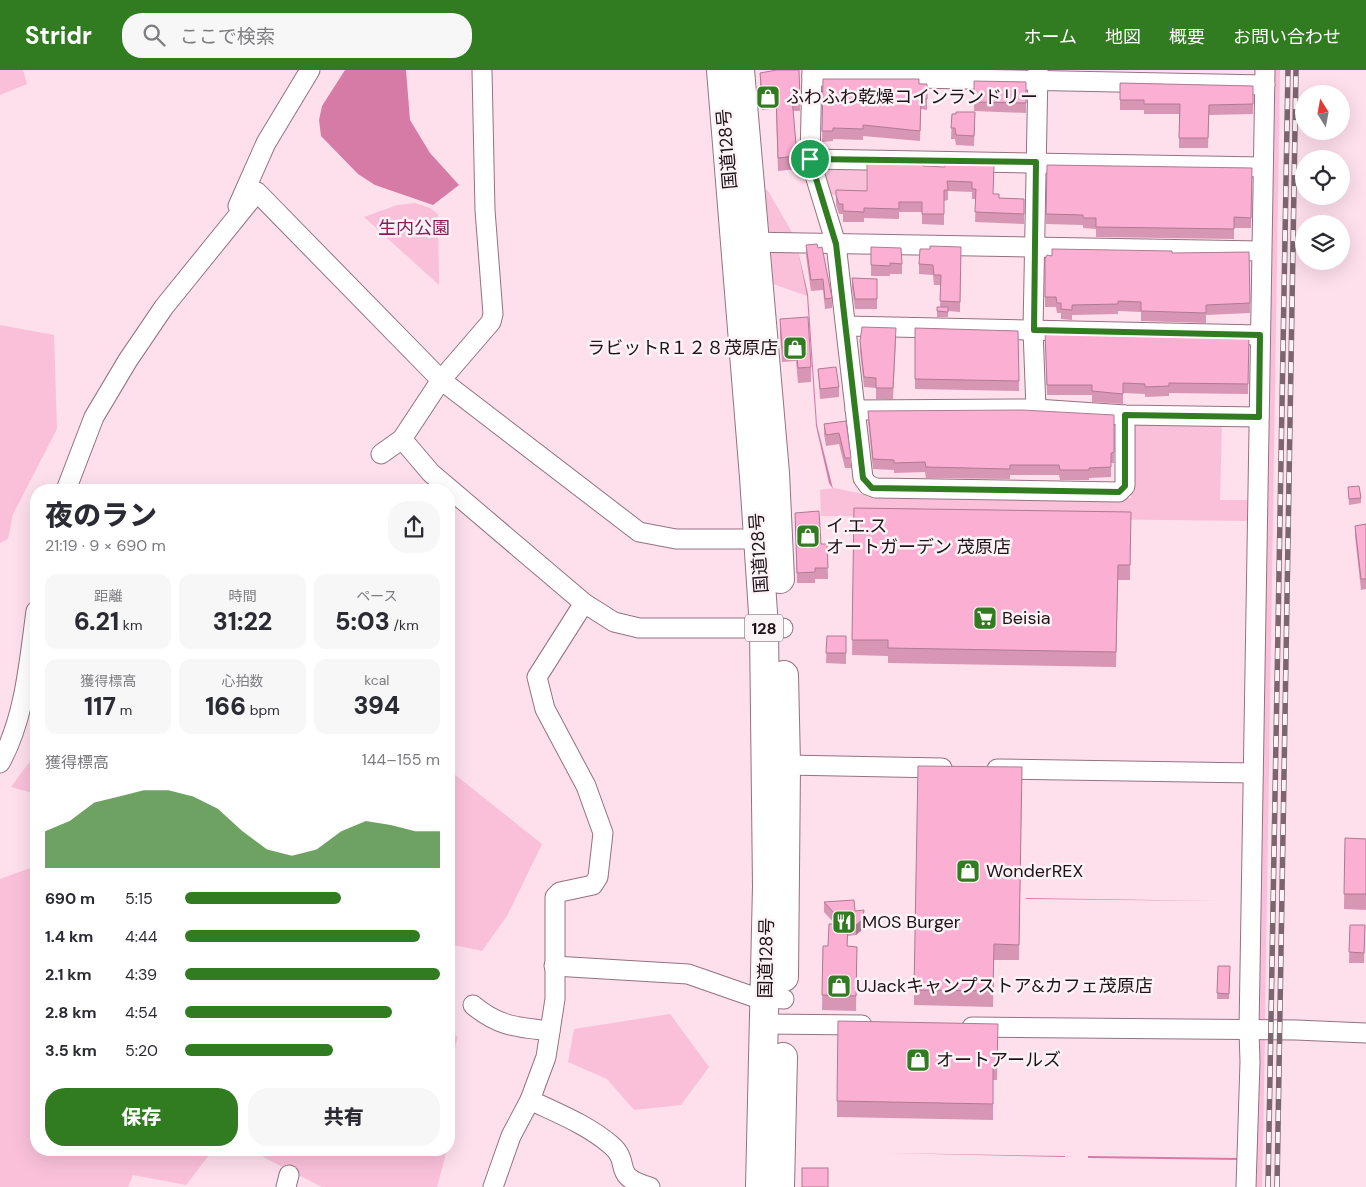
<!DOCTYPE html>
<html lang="ja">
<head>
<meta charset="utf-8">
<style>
  body { margin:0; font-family:"DM Sans","Noto Sans JP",sans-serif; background:#f7f7f7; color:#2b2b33; height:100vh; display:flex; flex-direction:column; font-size:19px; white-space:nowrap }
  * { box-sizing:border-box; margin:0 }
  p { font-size:16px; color:#7c7c81 }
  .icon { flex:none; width:28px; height:28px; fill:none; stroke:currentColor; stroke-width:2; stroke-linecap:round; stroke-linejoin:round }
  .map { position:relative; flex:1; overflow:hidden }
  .side { position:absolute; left:30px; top:414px; width:425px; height:672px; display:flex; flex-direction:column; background:#fff; border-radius:20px; box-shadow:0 5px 20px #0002 }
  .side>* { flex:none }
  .needle { width:32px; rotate:349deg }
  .buttons { position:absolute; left:1295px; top:15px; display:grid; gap:10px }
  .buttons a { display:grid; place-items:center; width:55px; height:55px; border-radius:50%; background:#fff; box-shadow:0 5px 20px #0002; font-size:25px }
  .pin { position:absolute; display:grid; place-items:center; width:42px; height:42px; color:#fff; margin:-21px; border:2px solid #fff; border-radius:50%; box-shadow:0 1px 5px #0007 }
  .round { display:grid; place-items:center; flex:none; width:52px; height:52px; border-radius:20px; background:#f7f7f7 }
  .head { display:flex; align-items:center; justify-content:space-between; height:85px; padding:0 15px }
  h1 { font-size:28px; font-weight:800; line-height:38px }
  .figures { display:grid; grid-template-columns:repeat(3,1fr); gap:8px; height:85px; padding:5px 15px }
  .figures div { display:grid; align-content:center; border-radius:12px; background:#f7f7f7; text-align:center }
  .figures b { font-size:25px; font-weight:800 }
  .figures small { font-size:14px; font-weight:400 }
  .figures p { font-size:14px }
  .chart { height:140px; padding:10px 15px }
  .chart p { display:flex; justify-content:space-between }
  .chart svg { width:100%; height:90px; margin-top:5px; fill:#317b21; opacity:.7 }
  .primary-button { display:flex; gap:10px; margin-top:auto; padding:10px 15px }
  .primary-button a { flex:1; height:58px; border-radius:20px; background:#317b21; color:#fff; font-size:20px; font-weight:800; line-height:58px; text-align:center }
  .primary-button a+a { background:#f7f7f7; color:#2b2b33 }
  ul { padding:0 15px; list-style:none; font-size:16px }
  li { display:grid; grid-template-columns:80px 60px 1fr; align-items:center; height:38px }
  li i { height:12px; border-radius:6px; background:#317b21 }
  header { display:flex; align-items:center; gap:30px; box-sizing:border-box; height:70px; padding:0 25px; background:#317b21; color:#fff }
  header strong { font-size:24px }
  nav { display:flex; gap:28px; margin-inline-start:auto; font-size:18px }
  .search { width:350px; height:45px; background:#f7f7f7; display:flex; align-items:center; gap:12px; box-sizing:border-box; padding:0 18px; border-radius:20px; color:#7c7c81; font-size:19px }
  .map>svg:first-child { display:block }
</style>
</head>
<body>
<header>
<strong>Stridr</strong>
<div class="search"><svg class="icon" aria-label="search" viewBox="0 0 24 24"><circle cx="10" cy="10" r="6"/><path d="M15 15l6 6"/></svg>ここで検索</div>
<nav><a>ホーム</a><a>地図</a><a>概要</a><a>お問い合わせ</a></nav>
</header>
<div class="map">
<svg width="1366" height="1117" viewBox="0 0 1366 1117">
  <rect width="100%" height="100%" fill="#fedfec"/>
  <g fill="#fac0da">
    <path d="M0,0H23L27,14L0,25Z"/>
    <path d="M1270,0H1280L1265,952L1257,951Z"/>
    <path d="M824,95L866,96V125H829L821,99Z"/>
    <path d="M765,119L768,121L793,164L769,162Z"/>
    <path d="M415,133L430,138L438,144L439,215L364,147L397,135Z"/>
    <path d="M771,181H798L807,226L773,214Z"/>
    <path d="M0,255L54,265L57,359L13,444L8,469L0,473Z"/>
    <path d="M1135,352L1222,353L1220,430H1251V451L821,446L820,420L834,418L863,424L1131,428L1132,355Z"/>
    <path d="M36,683V724L11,717Z"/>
    <path d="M449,700L542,774L507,846L482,881L449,874Z"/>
    <path d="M36,796V1080H213L186,1115L133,1105L128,1117H0V809Z"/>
    <path d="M670,944L709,997L681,1035L634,1040L607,1009L568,992L574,959Z"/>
    <path d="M449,960L458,967L449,1000Z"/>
    <path d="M1265,968L1262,1117H1254L1255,970Z"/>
    <path d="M265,1080H447L437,1117H322L263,1087Z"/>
  </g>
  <g fill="#d57ba6">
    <path d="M345,0H406L410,50L430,83L459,115L433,135L375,115L358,104L321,66L319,50L322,36Z"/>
    <path d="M798,181L808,224L817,355L833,419L829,413L816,356L807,226Z"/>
    <path d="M1025,828L1219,831L1027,829Z"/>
    <path d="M889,1083L1065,1086V1087Z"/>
    <path d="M1088,1086L1240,1088V1090L1088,1088Z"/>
  </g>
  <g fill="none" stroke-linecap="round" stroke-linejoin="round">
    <g stroke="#947281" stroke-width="21">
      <g id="minor">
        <path d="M812,0L810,89L836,174L863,408L868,415L876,418L1119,422L1125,416V345"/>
        <path d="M812,6L1265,15"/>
        <path d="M810,89L1263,97"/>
        <path d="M238,136L266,73L310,0"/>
        <path d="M743,172L1261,181"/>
        <path d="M846,256L1260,265"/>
        <path d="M1036,339L1033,260L1038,0"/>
        <path d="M855,340L1036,339L1125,345L1259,347"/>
        <path d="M402,369L431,403L584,533L614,552L639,558H783"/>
        <path d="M381,384L402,369L441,310L491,252L493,244L485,140L482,0"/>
        <path d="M66,420L94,347L128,290L164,237L257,122L441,310L639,462L676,469H759"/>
        <path d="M0,693C25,648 29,592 36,541"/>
        <path d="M786,695L942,698"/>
        <path d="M997,699L1253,703"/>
        <path d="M554,896L688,904L754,927L784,929"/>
        <path d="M473,935C499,957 518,957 550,961"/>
        <path d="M765,954L862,955"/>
        <path d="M972,957L1296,960L1366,963"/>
        <path d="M530,1030C557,1043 588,1055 611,1075C633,1094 609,1105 650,1117"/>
        <path d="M286,1117L289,1105"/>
        <path d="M493,1117L511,1066L530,1030L546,987L555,929V827L560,822L593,815L598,807L603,763L586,716L545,639L537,607L584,533"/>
        <path d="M1246,1117L1250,992L1249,960L1265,0"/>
      </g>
    </g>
    <g stroke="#947281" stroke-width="30">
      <g id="highway">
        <path d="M721,0L754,407L764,558L767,816L760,1117"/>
        <path d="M740,0L775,403L780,509"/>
        <path d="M784,605L786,695L784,907"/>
        <path d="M780,1117L783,987"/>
      </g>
    </g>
    <use href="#minor" stroke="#fff" stroke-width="19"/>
    <use href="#highway" stroke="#fff" stroke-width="28"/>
    <g stroke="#7b666f" stroke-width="5.5">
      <g id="rail">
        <path d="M1268,1117L1288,0"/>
        <path d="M1277,1117L1296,0"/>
      </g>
    </g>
    <use href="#rail" stroke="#fbf3f6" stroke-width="4" stroke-dasharray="11" stroke-linecap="butt"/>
  </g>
  <g fill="#d896b5">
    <path d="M760,3L800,28V41H793L797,86V99L778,101L776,38L762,40L760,16Z"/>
    <path d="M823,9L927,14V40L921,39L920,71L863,66V70L833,69V71L822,72Z"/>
    <path d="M974,11L1026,12V43L974,41Z"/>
    <path d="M1120,13L1253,16V44L1209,45L1208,78H1179V44H1144V40H1120Z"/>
    <path d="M975,42L974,76L956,75L955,69H951L952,44Z"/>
    <path d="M1047,95L1252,98L1251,158H1234V169L1096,167V159L1083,158V155L1046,154Z"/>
    <path d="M923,96L945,97L994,124L999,128L1024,129V154L975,152L976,129H972V122L948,121V130L944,131V155L922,154V142H899V149L864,148V152H843V144H839L836,135V120L867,121Z"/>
    <path d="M806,175L832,228V238L825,239L823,220L811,221L806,186Z"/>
    <path d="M871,177L902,194V204H890V206H871Z"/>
    <path d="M961,177L960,242L948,241V247H937V237H940L941,215H934L933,205L919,204V194L930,179Z"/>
    <path d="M1249,182L1250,243L1206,245V253L1141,251V242L1118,241V244L1072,245V250L1061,249V243H1057L1056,237H1045V189L1052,186Z"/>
    <path d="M852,208L877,209V239H855L852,218Z"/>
    <path d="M780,249L811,297V312L798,313L796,291L782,292L780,265Z"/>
    <path d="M915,258L1018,261L1019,321L915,319Z"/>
    <path d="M1045,262L1249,266L1248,324L1169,323V326L1145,327V324L1123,323V334L1092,332V325H1047Z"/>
    <path d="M896,268L893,329H876V318L864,317L860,281V271Z"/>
    <path d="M818,299L839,317V327L820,329Z"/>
    <path d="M868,341L1114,345V393H1111V407L1089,408V410H1060L1059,405H1010V409L926,408L925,402L894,403V400L873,399L868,351Z"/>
    <path d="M846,351L851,388V398H845L839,374L826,376L824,364V354Z"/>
    <path d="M1348,417L1361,428V433L1349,435Z"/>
    <path d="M854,438L1131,442L1130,510H1118L1116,597L888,593V586L852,585Z"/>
    <path d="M795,443L821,474H827L828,509H815V513H797Z"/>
    <path d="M1366,454V519L1361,520L1355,466V456Z"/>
    <path d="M827,566H846V594L826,593Z"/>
    <path d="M1022,697L1019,890H994L993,937L914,935V920Z"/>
    <path d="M1345,768L1366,769V840L1344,839Z"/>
    <path d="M824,832L855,841L864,850L863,859L856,865L848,866L847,876L857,877L856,941L822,940L823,876H828L835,854L824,842Z"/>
    <path d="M1350,855H1365L1364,893H1349Z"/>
    <path d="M1218,896H1230L1229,929H1217Z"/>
    <path d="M998,970L997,1010H993V1050L837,1047V1031Z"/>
  </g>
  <path fill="#b07a93" d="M864,840L863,859L856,865V855Z"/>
  <g fill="#fbafd2" stroke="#b07a93">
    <path d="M777,0H799L800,28H792L797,86L778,88L776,25L762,26L760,3Z"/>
    <path d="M823,9H919V14H927V29H921L920,61L863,55V59L833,58V61H822Z"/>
    <path d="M974,11L1026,12V33L974,32Z"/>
    <path d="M1120,13L1253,16V34L1209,35L1208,68H1179L1180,34H1144V30H1120Z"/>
    <path d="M956,42H975L974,66L956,65L955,58H951L952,44H956Z"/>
    <path d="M871,91L923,92V96L945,97V94L994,93L993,124H999V128L1024,129V144L975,142L976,119H972V112L947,111L948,120H944V144H922V132H899V139L864,138V142L843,141V134H839L836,125V120L867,121V93Z"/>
    <path d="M1047,95L1252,98L1251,148L1234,147V159L1096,157V148H1083V145L1046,144Z"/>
    <path d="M817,174L818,178L822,177L832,228L825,229L823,209L811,210L806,175Z"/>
    <path d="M930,176L961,177L960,232L940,231L941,205H934L933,195L919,194L920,179H930Z"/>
    <path d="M871,177L901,178L902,194L890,193V196L871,195Z"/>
    <path d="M1052,179L1172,181V183L1249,182L1250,233L1206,235V243L1141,241V232L1118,231V234L1072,235V240L1061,239V233H1057L1056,227H1045V189L1047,185L1052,186Z"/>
    <path d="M852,208L877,209V229H855Z"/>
    <path d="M937,237H948V242L937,241Z"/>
    <path d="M808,247L811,297L798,298L796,276L782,277L780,249Z"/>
    <path d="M862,257L896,258L893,318H876V308L864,307L860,271Z"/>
    <path d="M915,258L1018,261L1019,311L915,309Z"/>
    <path d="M1045,262L1249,266L1248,314L1169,313V316L1145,317V314L1123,313V324L1092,321V315H1047Z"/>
    <path d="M836,297L839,317L820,319L818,299Z"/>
    <path d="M1022,340L1114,345V382L1111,383V397L1089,398V400H1060L1059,395H1010V399L926,397L925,392L894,393V390L873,389L868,341Z"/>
    <path d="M846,351L851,388H845L839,363L826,365L824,354Z"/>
    <path d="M1359,416L1361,428L1349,429L1348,417Z"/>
    <path d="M854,438L1131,442L1130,495H1118L1116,582L888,578V570H852Z"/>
    <path d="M819,441L821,474H827L828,498H815V502L797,503L795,443Z"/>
    <path d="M1366,454V509H1361L1355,456Z"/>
    <path d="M827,566H846V583H826Z"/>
    <path d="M918,696L1022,697L1019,875L994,874L993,921L914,920Z"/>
    <path d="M1345,768L1366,769V824H1344Z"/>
    <path d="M854,830L855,841L864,840L863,849L856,855H848V854H844L824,832Z"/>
    <path d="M829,854H848L847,876L857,877L856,926L822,925L823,876H828Z"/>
    <path d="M1350,855H1365L1364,883L1349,882Z"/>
    <path d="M1218,896H1230L1229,924L1217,923Z"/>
    <path d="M838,951L998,954L997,994H993V1034L837,1031Z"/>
    <rect x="802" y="1098" width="26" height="19"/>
  </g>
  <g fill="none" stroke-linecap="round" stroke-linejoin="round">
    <g stroke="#fff" stroke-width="10">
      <path id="route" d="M810,89L1036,92L1034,260L1260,265L1259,347L1125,345V416L1119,422L872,418L863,408L836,174Z"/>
    </g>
    <use href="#route" stroke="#317b21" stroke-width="6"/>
  </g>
  <defs>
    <g id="shop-square" transform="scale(1.25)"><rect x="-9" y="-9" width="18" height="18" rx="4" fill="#317b21" stroke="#fbf3f6"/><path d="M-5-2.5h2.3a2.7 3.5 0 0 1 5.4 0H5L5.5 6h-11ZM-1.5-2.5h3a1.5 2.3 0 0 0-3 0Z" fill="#fff"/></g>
    <g id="supermarket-square" transform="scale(1.25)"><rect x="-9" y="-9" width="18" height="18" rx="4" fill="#317b21" stroke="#fbf3f6"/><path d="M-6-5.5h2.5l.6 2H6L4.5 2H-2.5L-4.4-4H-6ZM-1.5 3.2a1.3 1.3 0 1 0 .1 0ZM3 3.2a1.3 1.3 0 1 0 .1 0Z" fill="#fff"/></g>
    <g id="restaurant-square" transform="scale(1.25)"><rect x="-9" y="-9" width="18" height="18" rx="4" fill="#317b21" stroke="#fbf3f6"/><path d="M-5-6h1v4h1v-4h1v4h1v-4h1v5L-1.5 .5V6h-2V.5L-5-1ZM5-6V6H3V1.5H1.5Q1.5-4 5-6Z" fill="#fff"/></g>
  </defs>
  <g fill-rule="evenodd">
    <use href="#shop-square" x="768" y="27"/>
    <use href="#shop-square" x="795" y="278"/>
    <use href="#shop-square" x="808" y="466"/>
    <use href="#supermarket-square" x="985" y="548"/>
    <use href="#shop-square" x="968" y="801"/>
    <use href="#restaurant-square" x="844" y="852"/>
    <use href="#shop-square" x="839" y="916"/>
    <use href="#shop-square" x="918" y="990"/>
  </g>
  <g text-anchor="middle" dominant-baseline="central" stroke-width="5" stroke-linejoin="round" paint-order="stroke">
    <rect fill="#fbf3f6" stroke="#61565b" stroke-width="1" x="745" y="544.5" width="38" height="27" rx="4"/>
    <g font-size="16" font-weight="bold" fill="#1f1218">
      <text x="764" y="558">128</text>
    </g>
    <g font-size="18" fill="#1f1218" stroke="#fbf3f6" text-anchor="start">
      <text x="786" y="27">ふわふわ乾燥コインランドリー</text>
      <text x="778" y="278" text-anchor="end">ラビットR１２８茂原店</text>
      <text x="826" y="456">イ.エ.ス<tspan x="826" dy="21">オートガーデン 茂原店</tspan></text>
      <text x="1002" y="548">Beisia</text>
      <text x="986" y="801">WonderREX</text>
      <text x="862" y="852">MOS Burger</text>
      <text x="856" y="916">UJackキャンプストア&amp;カフェ茂原店</text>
      <text x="936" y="990">オートアールズ</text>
    </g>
    <g font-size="18" fill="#1f1218" stroke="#fbf3f6">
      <text transform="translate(727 79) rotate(-95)">国道128号</text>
      <text transform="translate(759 483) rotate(-94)">国道128号</text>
      <text transform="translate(766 888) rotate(-89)">国道128号</text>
    </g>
    <g font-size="18" fill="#871c59" stroke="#fbf3f6">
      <text x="414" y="158">生内公園</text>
    </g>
  </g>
</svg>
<div class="buttons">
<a><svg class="needle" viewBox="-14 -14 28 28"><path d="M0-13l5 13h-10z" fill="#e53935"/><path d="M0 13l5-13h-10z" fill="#7c7c81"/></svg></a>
<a><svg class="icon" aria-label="locate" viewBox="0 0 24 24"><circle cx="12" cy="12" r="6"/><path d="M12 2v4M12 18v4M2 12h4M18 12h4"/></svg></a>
<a><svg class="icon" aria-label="layers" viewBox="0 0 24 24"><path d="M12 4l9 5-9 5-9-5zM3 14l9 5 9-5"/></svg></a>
</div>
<div class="pin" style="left:810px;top:89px;background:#1e9e55"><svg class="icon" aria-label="arrive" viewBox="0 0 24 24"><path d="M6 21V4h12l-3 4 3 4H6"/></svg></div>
<section class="side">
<div class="head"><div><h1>夜のラン</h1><p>21:19 · 9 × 690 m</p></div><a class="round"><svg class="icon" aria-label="share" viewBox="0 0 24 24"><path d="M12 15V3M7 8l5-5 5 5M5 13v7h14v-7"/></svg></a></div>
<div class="figures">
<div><p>距離</p><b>6.21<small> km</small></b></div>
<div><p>時間</p><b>31:22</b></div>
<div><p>ペース</p><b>5:03<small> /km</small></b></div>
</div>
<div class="figures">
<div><p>獲得標高</p><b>117<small> m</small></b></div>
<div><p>心拍数</p><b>166<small> bpm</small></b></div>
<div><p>kcal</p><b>394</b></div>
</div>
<div class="chart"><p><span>獲得標高</span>144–155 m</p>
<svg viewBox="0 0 160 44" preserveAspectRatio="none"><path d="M0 44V26L10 21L20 12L30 9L40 6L50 6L60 9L70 15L80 26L90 35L100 38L110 35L120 26L130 21L140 23L150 26L160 26V44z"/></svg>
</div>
<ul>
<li><b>690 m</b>5:15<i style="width:61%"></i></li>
<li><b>1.4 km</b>4:44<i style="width:92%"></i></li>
<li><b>2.1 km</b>4:39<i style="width:100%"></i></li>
<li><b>2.8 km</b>4:54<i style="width:81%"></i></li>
<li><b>3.5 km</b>5:20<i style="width:58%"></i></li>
</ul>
<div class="primary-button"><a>保存</a><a>共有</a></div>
</section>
</div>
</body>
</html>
